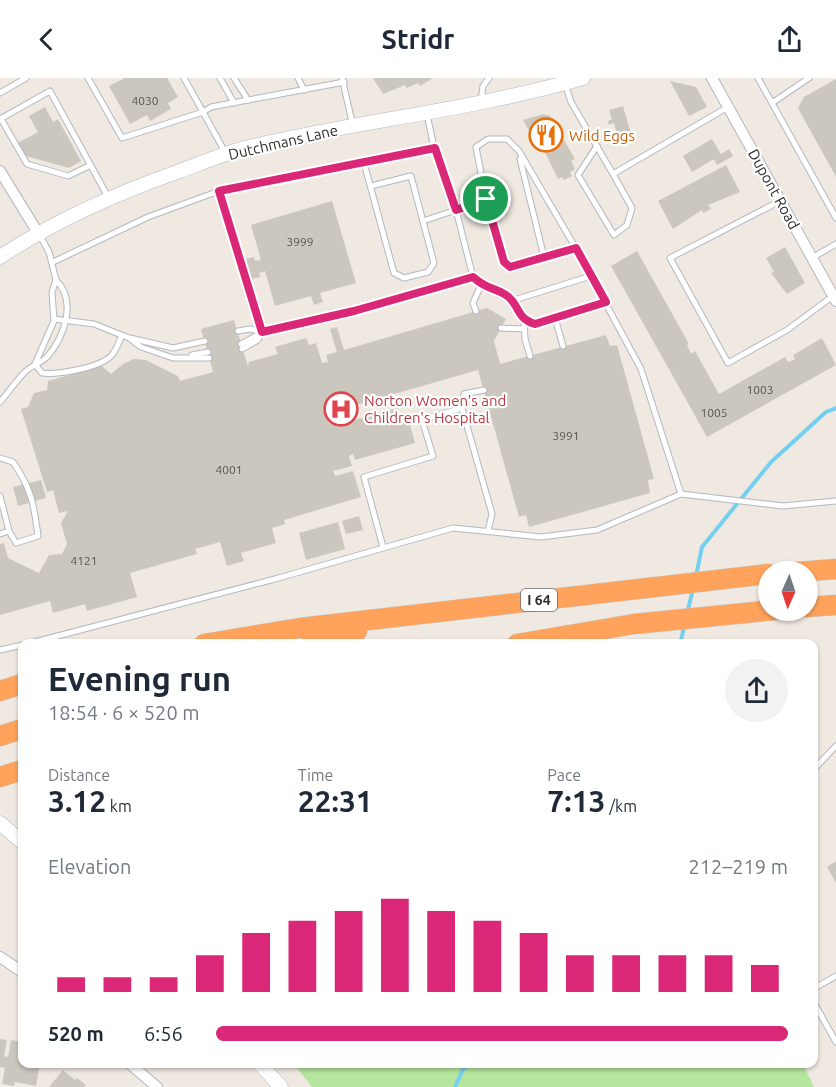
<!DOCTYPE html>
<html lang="en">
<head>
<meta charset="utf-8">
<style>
  body { margin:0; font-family:Ubuntu,sans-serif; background:#f2f2f3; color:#1f2937; height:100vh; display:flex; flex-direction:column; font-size:22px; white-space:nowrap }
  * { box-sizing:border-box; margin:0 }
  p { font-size:20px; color:#747a83 }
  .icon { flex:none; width:33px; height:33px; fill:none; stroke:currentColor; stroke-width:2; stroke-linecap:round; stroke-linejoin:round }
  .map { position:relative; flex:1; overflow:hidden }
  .sheet { position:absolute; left:18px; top:561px; width:800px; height:429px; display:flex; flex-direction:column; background:#fff; border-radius:12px; box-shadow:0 2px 4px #0004 }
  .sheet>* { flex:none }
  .needle { width:39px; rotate:183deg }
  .buttons { position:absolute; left:758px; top:483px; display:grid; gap:12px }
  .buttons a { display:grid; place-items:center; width:60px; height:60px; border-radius:50%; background:#fff; box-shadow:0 2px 4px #0004; font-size:30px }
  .pin { position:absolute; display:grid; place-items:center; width:51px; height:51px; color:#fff; margin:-26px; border:3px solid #fff; border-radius:50%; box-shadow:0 2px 6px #0007 }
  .round { display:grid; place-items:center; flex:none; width:63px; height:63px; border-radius:32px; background:#f2f2f3 }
  .headline { display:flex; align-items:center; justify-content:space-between; height:102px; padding:0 30px }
  h1 { font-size:33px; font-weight:600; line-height:45px }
  .figures { display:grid; grid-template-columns:repeat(3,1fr); gap:9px; height:102px; padding:6px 30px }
  .figures div { display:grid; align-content:center }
  .figures b { font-size:30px; font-weight:600 }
  .figures small { font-size:16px; font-weight:400 }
  .figures p { font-size:16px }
  .chart { height:168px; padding:12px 30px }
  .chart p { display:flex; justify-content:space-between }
  .chart svg { width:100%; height:108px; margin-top:6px; stroke:#db2777; stroke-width:6 }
  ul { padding:0 30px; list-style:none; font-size:20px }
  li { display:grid; grid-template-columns:96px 72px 1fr; align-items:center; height:45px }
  li i { height:15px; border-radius:8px; background:#db2777 }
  header { display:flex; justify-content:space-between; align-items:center; height:78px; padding:0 30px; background:#fff; font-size:27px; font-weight:600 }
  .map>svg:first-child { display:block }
</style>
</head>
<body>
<header><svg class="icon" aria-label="back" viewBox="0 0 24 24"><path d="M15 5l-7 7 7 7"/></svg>Stridr<svg class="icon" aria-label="share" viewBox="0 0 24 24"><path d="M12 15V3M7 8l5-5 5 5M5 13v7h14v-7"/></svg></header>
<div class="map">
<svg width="836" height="1009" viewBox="0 0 836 1009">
  <rect width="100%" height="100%" fill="#efe9e1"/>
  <path fill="#b6e59e" d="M294,986H803L814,1009H312Z"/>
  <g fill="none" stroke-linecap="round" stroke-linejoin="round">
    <g stroke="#75cff0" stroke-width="4">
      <path d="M696,498L702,469L771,384L826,334L836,330"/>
      <path d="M687,536L693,511"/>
      <path d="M680,566L685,546"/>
      <path d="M455,1009L463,991L472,986"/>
    </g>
  </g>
  <g fill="#cbc7bf">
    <path d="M125,0H167L178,19L168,25L171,31L150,43L147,37L130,46L109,8Z"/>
    <path d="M373,0H433L420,8L418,5L407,10L405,7L383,16Z"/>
    <path d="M836,1V99L798,30L804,19Z"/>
    <path d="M670,3L696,9L707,29L689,38Z"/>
    <path d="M623,28L631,56L618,60L614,45L609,47L608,43L612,41L609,32Z"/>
    <path d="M45,29L53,44L58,41L81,83L69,90L22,77L16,66L38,54L29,38Z"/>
    <path d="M544,36L550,38L575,81L571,83L575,91L570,94L572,98L564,102L562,99L558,101L544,72L541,73L523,42Z"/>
    <path d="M712,61L721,76L729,71L733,78L717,87L714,81L692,94L683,78Z"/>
    <path d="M726,87L740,114L708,127L711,131L703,135L702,132L673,151L658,123Z"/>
    <path d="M332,123L356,205L320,215L323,224L314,227L311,218L275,228L265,193L259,195L260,199L248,202L242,182L254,179L255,183L261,182L251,147Z"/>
    <path d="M785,169L805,205L787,216L771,195L774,194L766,180Z"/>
    <path d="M637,173L689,266L687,267L691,276L695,273L719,316L785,279L788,284L795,281L793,277L822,260L836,287L707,359L611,188Z"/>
    <path d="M487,230L506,241L494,263L500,286L606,257L610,268L617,267L654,401L648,402L650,415L529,449L526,437L519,439L478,292L335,333L340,346L398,330L400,338L407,336L415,365L355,382L353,376L349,378L352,388L333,393L335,398L353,393L361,419L284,442L285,446L272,450L276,465L241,475L244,483L227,488L220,464L195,471L197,476L130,495L137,519L87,533L85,526L53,535L50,523L0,537V466L4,465L8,480L39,495L49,477L62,476L67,466L61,445L68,433L59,435L53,412L47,414L21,331L28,329L34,315L47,312L48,303L102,288L111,296L123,286L134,281L146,282L178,298L180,303L213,294L201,251L234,242L248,288L249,284L278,276L275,269L306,260L309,267L316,265L322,285L328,284L326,277L337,274L330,251L337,249L344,272Z"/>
    <path d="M41,402L46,420L18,428L13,409Z"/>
    <path d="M359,438L363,452L346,456L342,443Z"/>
    <path d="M338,444L345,471L306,482L299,455Z"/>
    <path d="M836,783V805L827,789Z"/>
    <path d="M0,961L7,962L4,978L8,979L11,962L22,964V986H40L36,1008L15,1004L14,1008L2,1006L5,990L0,989Z"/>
    <path d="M63,992L75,1002L77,1000L86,1007L84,1009H49Z"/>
  </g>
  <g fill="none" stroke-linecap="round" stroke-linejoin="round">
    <g stroke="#b4b7c1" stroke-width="7">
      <g id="service">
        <path d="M88,0L122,60L203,34L184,0"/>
        <path d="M220,0L234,25"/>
        <path d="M234,0L248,22"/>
        <path d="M298,0L304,12"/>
        <path d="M342,0L353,48"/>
        <path d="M758,0L836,140"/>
        <path d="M565,6L571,24L613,96L728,29"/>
        <path d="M0,15L26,0"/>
        <path d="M481,24L483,8L489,0"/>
        <path d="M772,25L809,0"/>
        <path d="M427,36L433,65L456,132L486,121L476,69L488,61H507L519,73L578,174L641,291L681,416"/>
        <path d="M0,41L50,13L108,119"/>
        <path d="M1,41L27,86L68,98L91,87"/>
        <path d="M597,68L578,97L614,157L627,147L632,130L613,96"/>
        <path d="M226,76L203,34L211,29L344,4"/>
        <path d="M520,81L544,179"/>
        <path d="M364,85L394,195L404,200L428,194L434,185L411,98L371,108"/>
        <path d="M219,113L262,254L354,233L473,199C487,212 494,209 506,217C520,226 515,240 535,246L606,223"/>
        <path d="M486,121L504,184L510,189L576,170"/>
        <path d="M780,123L670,180L728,285L787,252L833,218"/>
        <path d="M423,143L456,132L473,199"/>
        <path d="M812,180L836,166"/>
        <path d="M53,184L148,139L219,113L435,70"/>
        <path d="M511,223L591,198"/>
        <path d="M476,233L473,225L481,207"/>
        <path d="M555,240L563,268"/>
        <path d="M54,241L94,246L129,260L141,269L173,280H209"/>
        <path d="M524,242L525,261L530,278"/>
        <path d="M501,250L524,251"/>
        <path d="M238,253L250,251L262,254"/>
        <path d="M130,260L173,270L205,263"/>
        <path d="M241,266L261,255"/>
        <path d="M242,271L258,262L262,254"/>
        <path d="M192,277L208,274"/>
        <path d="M35,286L54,243L52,214L56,202L49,174L39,156"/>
        <path d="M35,286L42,295C57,297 99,290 111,278C116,273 119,264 122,257"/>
        <path d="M484,312L464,316L462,330L492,436L488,453"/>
        <path d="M0,324C8,315 15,304 24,295C30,288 41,285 47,279C65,258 77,223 56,202"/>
        <path d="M0,380L13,384C31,410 34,426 38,458L16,465L9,453"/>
        <path d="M0,418L9,453L0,456"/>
        <path d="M383,469L364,399L433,378L422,342L462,330"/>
        <path d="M27,566L275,501L453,450L541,459L597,452L681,416L783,428L836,423"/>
        <path d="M0,572L22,567"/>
        <path d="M813,692L836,668"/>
        <path d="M813,911L836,898"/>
        <path d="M813,923L836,964"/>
      </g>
    </g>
    <g stroke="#b4b7c1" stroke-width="12">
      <g id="minor">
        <path d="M712,0L836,223"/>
        <path d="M0,93L38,155"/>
        <path d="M0,879L22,894"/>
        <path d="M130,986L157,1009"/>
      </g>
    </g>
    <g stroke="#b4b7c1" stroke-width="15">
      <g id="tertiary">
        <path d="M0,179C56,142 117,115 180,93C201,85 223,76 245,70C357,43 472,32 583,0"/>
        <path d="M0,745L22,764"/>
        <path d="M260,986L281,1009"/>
      </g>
    </g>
    <g stroke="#c9c9c9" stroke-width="21">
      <g id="motorway">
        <path d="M797,494L836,491"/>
        <path d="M807,529L836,527"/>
        <path d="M204,566L300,550L768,496"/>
        <path d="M310,566L357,553"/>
        <path d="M517,566L634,546L775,532"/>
        <path d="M0,613L22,606"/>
        <path d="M0,658L22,651"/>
        <path d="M0,699L22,692"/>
      </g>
    </g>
    <use href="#service" stroke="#fff" stroke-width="5"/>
    <use href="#minor" stroke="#fff" stroke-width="10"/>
    <use href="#tertiary" stroke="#fff" stroke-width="14"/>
    <use href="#motorway" stroke="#ffa35c" stroke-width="20"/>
  </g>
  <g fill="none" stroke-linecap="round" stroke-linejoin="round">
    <g stroke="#fff" stroke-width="12">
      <path id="route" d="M435,70L456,132L486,121L504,184L510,189L576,170L606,224L535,246C515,240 520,226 506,217C494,209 487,212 473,199L354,233L262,254L219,113Z"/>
    </g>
    <use href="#route" stroke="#db2777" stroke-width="8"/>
  </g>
  <defs>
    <g id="restaurant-ring" transform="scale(1.725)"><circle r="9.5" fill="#fff" stroke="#e8710a" stroke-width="1.5"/><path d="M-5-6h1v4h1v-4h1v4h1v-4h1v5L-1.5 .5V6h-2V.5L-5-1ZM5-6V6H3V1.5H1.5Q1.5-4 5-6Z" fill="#e8710a"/></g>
    <g id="hospital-ring" transform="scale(1.725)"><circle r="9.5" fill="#fff" stroke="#e0444e" stroke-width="1.5"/><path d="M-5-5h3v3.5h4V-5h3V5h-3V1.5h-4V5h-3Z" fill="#e0444e"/></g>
  </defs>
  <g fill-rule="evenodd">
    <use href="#restaurant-ring" x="546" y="57"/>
    <use href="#hospital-ring" x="341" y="331"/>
  </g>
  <g text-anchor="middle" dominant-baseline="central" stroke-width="4.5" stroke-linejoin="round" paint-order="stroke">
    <g font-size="12" fill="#555452">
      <text x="145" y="22">4030</text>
      <text x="300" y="163">3999</text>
      <text x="760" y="311">1003</text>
      <text x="714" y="334">1005</text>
      <text x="566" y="357">3991</text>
      <text x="229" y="391">4001</text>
      <text x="84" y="482">4121</text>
    </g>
    <rect fill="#fff" stroke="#6d6d6d" stroke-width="1.5" x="521" y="511" width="36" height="22" rx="4.5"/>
    <g font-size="14" font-weight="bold" fill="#2e2e2e">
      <text x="539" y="522">I 64</text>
    </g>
    <g font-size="15" fill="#c56008" stroke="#fff" text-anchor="start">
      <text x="569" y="57">Wild Eggs</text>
    </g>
    <g font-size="15" fill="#2e2e2e" stroke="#fff">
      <text transform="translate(283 64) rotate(-13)">Dutchmans Lane</text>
      <text transform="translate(774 111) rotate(61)">Dupont Road</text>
    </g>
    <g font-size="15" fill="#be3a42" stroke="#fff" text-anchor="start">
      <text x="364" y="322">Norton Women's and<tspan x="364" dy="17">Children's Hospital</tspan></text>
    </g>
  </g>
</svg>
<div class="buttons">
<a><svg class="needle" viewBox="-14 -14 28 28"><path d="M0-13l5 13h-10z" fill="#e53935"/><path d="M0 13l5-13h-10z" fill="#747a83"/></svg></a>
</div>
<div class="pin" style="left:486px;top:121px;background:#1e9e55"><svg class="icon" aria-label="arrive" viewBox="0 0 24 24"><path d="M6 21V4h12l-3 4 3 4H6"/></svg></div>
<section class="sheet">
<div class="headline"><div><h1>Evening run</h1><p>18:54 · 6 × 520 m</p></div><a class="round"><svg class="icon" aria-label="share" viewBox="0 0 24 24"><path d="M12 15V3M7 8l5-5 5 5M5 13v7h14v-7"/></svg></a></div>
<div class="figures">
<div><p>Distance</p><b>3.12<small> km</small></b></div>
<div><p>Time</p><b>22:31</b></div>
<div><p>Pace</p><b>7:13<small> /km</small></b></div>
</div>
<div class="chart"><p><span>Elevation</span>212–219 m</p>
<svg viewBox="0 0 160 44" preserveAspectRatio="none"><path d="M5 44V38M15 44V38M25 44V38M35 44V29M45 44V20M55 44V15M65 44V11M75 44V6M85 44V11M95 44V15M105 44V20M115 44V29M125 44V29M135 44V29M145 44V29M155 44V33"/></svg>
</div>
<ul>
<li><b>520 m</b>6:56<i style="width:100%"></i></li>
</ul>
</section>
</div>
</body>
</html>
